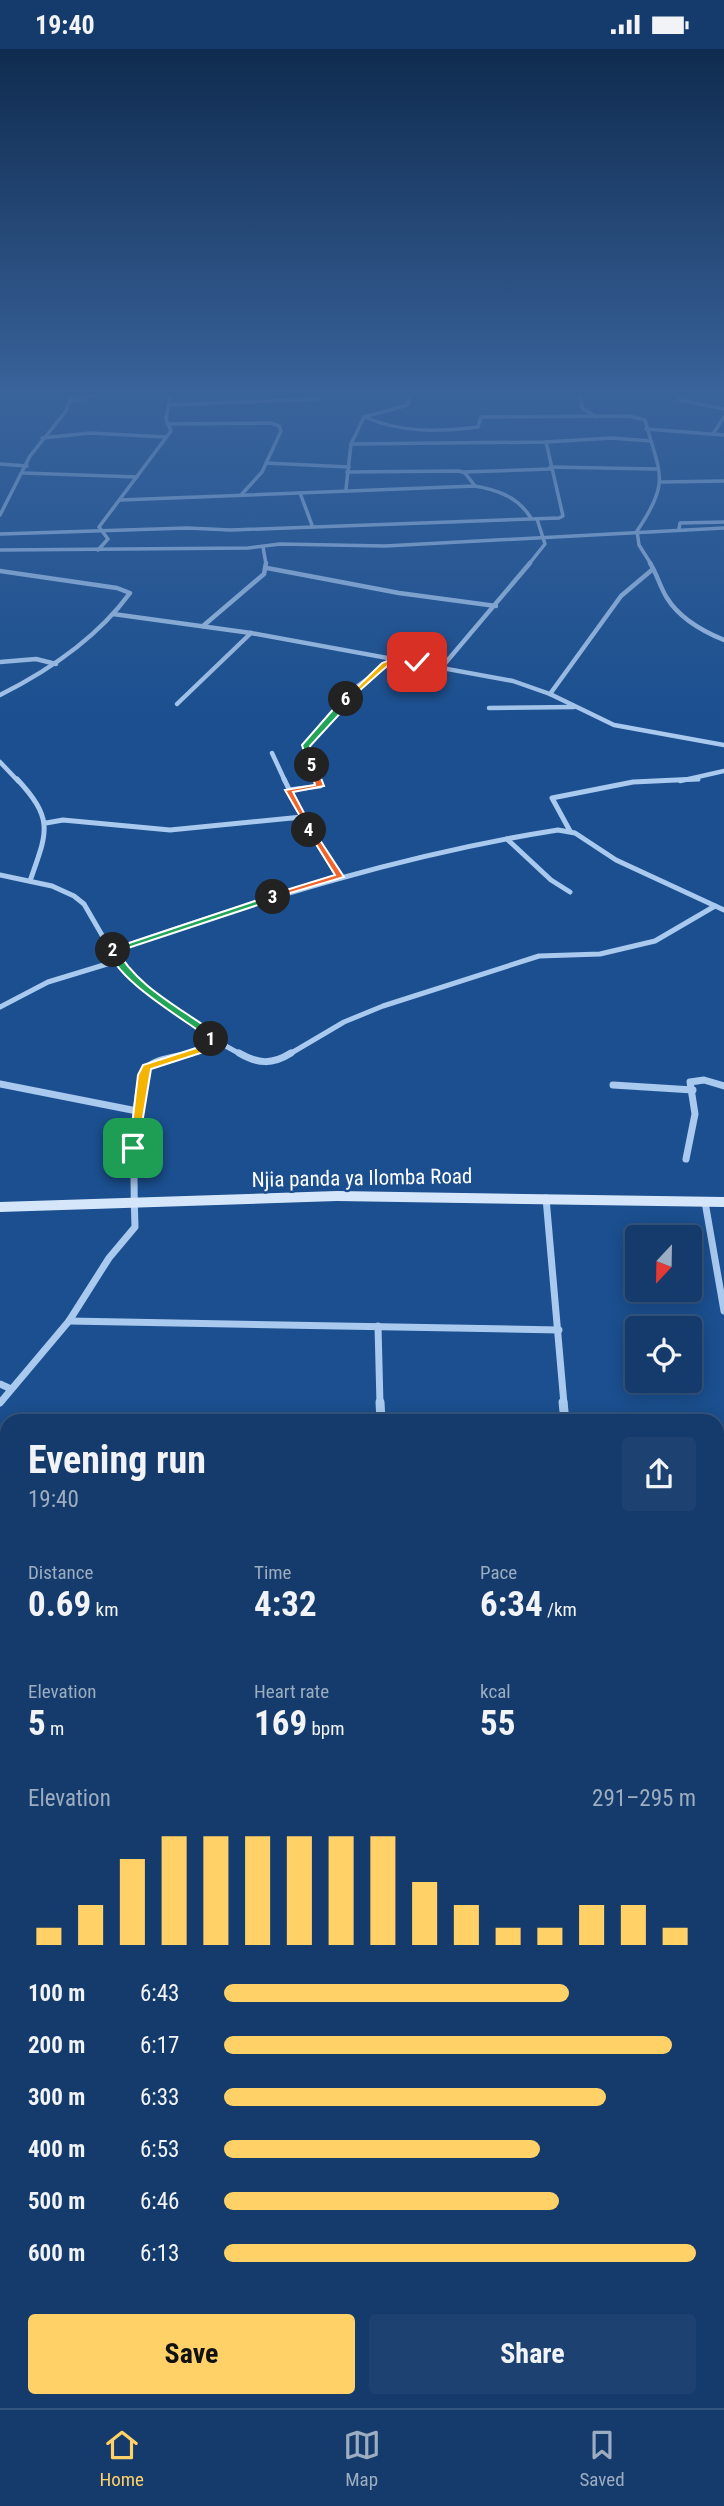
<!DOCTYPE html>
<html lang="en">
<head>
<meta charset="utf-8">
<style>
  body { margin:0; font-family:"Roboto Condensed",sans-serif; background:#1d4271; color:#f1f3f6; height:100vh; display:flex; flex-direction:column; font-size:26px; white-space:nowrap }
  * { box-sizing:border-box; margin:0 }
  p { font-size:23px; color:#9dadc1 }
  .icon { flex:none; width:38px; height:38px; fill:none; stroke:currentColor; stroke-width:2; stroke-linecap:round; stroke-linejoin:round }
  .map { position:relative; flex:1; overflow:hidden }
  .drawer { position:absolute; left:0px; top:1365px; width:724px; height:994px; display:flex; flex-direction:column; background:#143b6b; border-radius:21px 21px 0 0; box-shadow:0 4px 18px #0003,0 0 0 2px #33557e }
  .drawer>* { flex:none }
  .needle { width:46px; rotate:202deg }
  .fabs { position:absolute; left:625px; top:1176px; display:grid; gap:14px }
  .fabs a { display:grid; place-items:center; width:77px; height:77px; border-radius:7px; background:#143b6b; box-shadow:0 4px 18px #0003,0 0 0 2px #33557e; font-size:35px }
  .pin { position:absolute; display:grid; place-items:center; width:60px; height:60px; color:#fff; margin:-30px; border-radius:14px; box-shadow:0 4px 10px #0006 }
  .km { position:absolute; width:35px; height:35px; margin:-18px; border-radius:50%; background:#222; color:#fff; font-size:19px; line-height:35px; text-align:center }
  .round { display:grid; place-items:center; flex:none; width:74px; height:74px; border-radius:7px; background:#1d4271 }
  .head { display:flex; align-items:center; justify-content:space-between; height:119px; padding:0 28px }
  h1 { font-size:38px; font-weight:700; line-height:52px }
  .metrics { display:grid; grid-template-columns:repeat(3,1fr); gap:10px; height:119px; padding:7px 28px }
  .metrics div { display:grid; align-content:center }
  .metrics b { font-size:35px; font-weight:700 }
  .metrics small { font-size:19px; font-weight:400 }
  .metrics p { font-size:19px }
  .chart { height:196px; padding:14px 28px }
  .chart p { display:flex; justify-content:space-between }
  .chart svg { width:100%; height:126px; margin-top:7px; stroke:#ffd166; stroke-width:6 }
  .cta { display:flex; gap:14px; margin-top:auto; padding:14px 28px }
  .cta a { flex:1; height:80px; border-radius:7px; background:#ffd166; color:#111; font-size:28px; font-weight:700; line-height:80px; text-align:center }
  .cta a+a { background:#1d4271; color:#f1f3f6 }
  ul { padding:0 28px; list-style:none; font-size:23px }
  li { display:grid; grid-template-columns:112px 84px 1fr; align-items:center; height:52px }
  li i { height:18px; border-radius:9px; background:#ffd166 }
  .status { display:flex; justify-content:space-between; align-items:center; height:49px; padding:0 35px; background:#143b6b; direction:ltr }
  .status svg { height:19px; fill:currentColor }
  .tab-bar { display:flex; justify-content:space-around; align-items:center; height:98px; border-top:2px solid #33557e; background:#143b6b; font-size:19px; color:#9dadc1 }
  .tab-bar a { display:grid; justify-items:center; gap:4px }
  .tab-bar .current { color:#ffd166 }
  .map>svg:first-child { display:block }
</style>
</head>
<body>
<div class="status"><b>19:40</b><svg viewBox="0 0 49 12"><path d="M0 12V9h3v3zM5 12V6h3v6zM10 12V3h3v9zM15 12V0h3v12zM26 1h20v11H26zM47 4h2v5h-2z"/></svg></div>
<div class="map">
<svg width="724" height="2359" viewBox="0 0 724 2359">
  <rect width="100%" height="100%" fill="#1b4f8f"/>
  <g fill="none" stroke-linecap="round" stroke-linejoin="round">
    <g stroke="#a9c9ee" stroke-width="3.5">
      <path d="M580,344L582,359L596,368"/>
      <path d="M675,344L680,351L724,360"/>
      <path d="M71,353L104,344"/>
      <path d="M170,356L318,350"/>
      <path d="M364,368C403,384 437,383 478,378L481,368L629,367L645,371C660,426 671,432 637,482L639,496L651,515"/>
      <path d="M167,375L271,374L279,377L281,382L262,423L241,446"/>
      <path d="M646,380L724,386"/>
      <path d="M713,385L724,368"/>
      <path d="M42,389L90,384L166,388"/>
      <path d="M351,395L546,393L612,389L651,392"/>
      <path d="M266,414L349,418"/>
      <path d="M0,415L27,417"/>
      <path d="M550,418L656,420"/>
      <path d="M347,423L459,422L465,424L475,437"/>
      <path d="M463,423L550,420"/>
      <path d="M24,424L137,428"/>
      <path d="M662,433L724,432"/>
      <path d="M346,440L351,395L364,368L408,356L410,344"/>
      <path d="M300,444L312,476"/>
      <path d="M120,451L475,437C498,441 518,448 531,469"/>
      <path d="M0,466L30,407L66,362L72,344"/>
      <path d="M679,480L680,474L724,473"/>
      <path d="M0,485L187,479L231,481L559,469L563,467L546,393"/>
      <path d="M263,498L266,515"/>
      <path d="M0,501L248,499L280,495L385,497L724,479"/>
      <path d="M98,501L108,490L99,478L171,382L166,370L171,344"/>
      <path d="M529,515L545,495L537,470"/>
    </g>
    <g stroke="#a9c9ee" stroke-width="4.5">
      <path d="M650,514C657,525 660,538 667,549C680,570 702,582 724,591"/>
      <path d="M267,519L399,544L496,557"/>
      <path d="M0,522L117,539L130,544C97,589 50,621 0,646"/>
      <path d="M113,565L251,584L513,632L550,645L614,676L724,696"/>
      <path d="M203,577L264,525L266,514"/>
      <path d="M0,613L36,610L56,615"/>
      <path d="M442,618L530,514"/>
      <path d="M550,645L621,547L653,520"/>
      <path d="M177,655L251,584"/>
      <path d="M489,659L574,658"/>
      <path d="M272,704L285,732"/>
      <path d="M0,713L18,732"/>
      <path d="M318,732L306,700L308,693L344,657L352,641L393,612"/>
      <path d="M680,732L724,722"/>
    </g>
    <g stroke="#a9c9ee" stroke-width="5">
      <path d="M17,730C55,771 47,783 30,832"/>
      <path d="M284,730L310,783L340,828"/>
      <path d="M289,741L320,737L317,730"/>
      <path d="M46,774L63,771L170,781L302,768"/>
      <path d="M570,782L552,749L633,733L698,730"/>
      <path d="M507,790L551,831L570,843"/>
      <path d="M0,826L52,837L74,847L84,855L117,912L132,928L211,989L201,1001L186,1006"/>
      <path d="M113,901C259,851 405,805 558,781L575,784L616,811L724,861"/>
      <path d="M0,958L48,933L117,912"/>
      <path d="M211,989L242,1006"/>
      <path d="M288,1006L344,973L383,957L539,907L600,905L655,892L715,857"/>
    </g>
    <g stroke="#a9c9ee" stroke-width="7">
      <path d="M239,1004C258,1015 272,1016 291,1004"/>
      <path d="M0,1035L137,1062"/>
      <path d="M613,1036L693,1041"/>
      <path d="M686,1110L695,1065L690,1033L704,1031L724,1037"/>
      <path d="M546,1149L564,1355"/>
      <path d="M705,1153L724,1262"/>
      <path d="M69,1272L559,1281"/>
      <path d="M378,1277L380,1355"/>
      <path d="M0,1335L11,1340"/>
      <path d="M0,1354L69,1272L109,1209L135,1178C134,1151 131,1038 146,1020C155,1009 179,1008 192,1004"/>
    </g>
    <g stroke="#a9c9ee" stroke-width="9">
      <path d="M380,1353L381,1372"/>
      <path d="M563,1353L565,1372"/>
      <path d="M0,1395L7,1402"/>
      <path d="M0,1409L7,1408"/>
      <path d="M0,1581H7"/>
      <path d="M718,1585H724"/>
    </g>
    <g stroke="#a9c9ee" stroke-width="11">
      <path d="M0,1898L7,1900"/>
      <path d="M0,2217L7,2220"/>
    </g>
    <path fill="#d6e6fa" fill-rule="evenodd" d="M337,1142L724,1148V1158L337,1152L0,1163V1153Z"/>
    <g fill="#fff" fill-rule="evenodd">
      <path d="M0,2284L7,2287V2325L0,2322Z"/>
      <path d="M108,2352H162L165,2359H111Z"/>
    </g>
  </g>
  <linearGradient id="sky" x2="0" y2="1"><stop stop-color="#0f2b4f"/><stop offset="0.51" stop-color="#39639b"/><stop offset="1" stop-color="#39639b" stop-opacity="0"/></linearGradient>
  <rect width="724" height="675" fill="url(#sky)"/>
  <path fill="#f5b400" stroke="#fff" stroke-width="2" d="M208,988L216,990L204,1003L151,1020L138,1099L129,1102L138,1026L143,1016L196,999Z"/>
  <path fill="#22a559" stroke="#fff" stroke-width="2" d="M110,899H116C134,935 177,957 209,980L215,993H208L202,984C180,968 108,925 110,899Z"/>
  <path fill="#22a559" stroke="#fff" stroke-width="2" d="M273,846L276,850L116,903L108,901Z"/>
  <path fill="#f0652b" stroke="#fff" stroke-width="2" d="M306,779H312L344,828L270,850V846L335,826Z"/>
  <path fill="#f0652b" stroke="#fff" stroke-width="2" d="M309,714L316,716L324,737L293,743L313,781L309,783L285,741L315,736Z"/>
  <path fill="#22a559" stroke="#fff" stroke-width="2" d="M344,648L350,650L346,658L310,697L316,716L309,718L302,696Z"/>
  <path fill="#f5b400" stroke="#fff" stroke-width="2" d="M395,609L420,613H398L387,617L349,651H344L382,614Z"/>
  <g text-anchor="middle" dominant-baseline="central" stroke-width="5" stroke-linejoin="round" paint-order="stroke">
    <g font-size="21" fill="#fff" stroke="#1b4f8f">
      <text transform="translate(362 1129) rotate(-1)">Njia panda ya Ilomba Road</text>
    </g>
  </g>
</svg>
<div class="fabs">
<a><svg class="needle" viewBox="-14 -14 28 28"><path d="M0-13l5 13h-10z" fill="#e53935"/><path d="M0 13l5-13h-10z" fill="#9dadc1"/></svg></a>
<a><svg class="icon" aria-label="locate" viewBox="0 0 24 24"><circle cx="12" cy="12" r="6"/><path d="M12 2v4M12 18v4M2 12h4M18 12h4"/></svg></a>
</div>
<div class="pin" style="left:133px;top:1099px;background:#1e9e55"><svg class="icon" aria-label="arrive" viewBox="0 0 24 24"><path d="M6 21V4h12l-3 4 3 4H6"/></svg></div>
<div class="pin" style="left:417px;top:613px;background:#d93025"><svg class="icon" aria-label="check" viewBox="0 0 24 24"><path d="M5 12l5 5 9-10"/></svg></div>
<b class="km" style="left:211px;top:990px">1</b>
<b class="km" style="left:113px;top:901px">2</b>
<b class="km" style="left:273px;top:848px">3</b>
<b class="km" style="left:309px;top:781px">4</b>
<b class="km" style="left:312px;top:716px">5</b>
<b class="km" style="left:346px;top:650px">6</b>
<section class="drawer">
<div class="head"><div><h1>Evening run</h1><p>19:40</p></div><a class="round"><svg class="icon" aria-label="share" viewBox="0 0 24 24"><path d="M12 15V3M7 8l5-5 5 5M5 13v7h14v-7"/></svg></a></div>
<div class="metrics">
<div><p>Distance</p><b>0.69<small> km</small></b></div>
<div><p>Time</p><b>4:32</b></div>
<div><p>Pace</p><b>6:34<small> /km</small></b></div>
</div>
<div class="metrics">
<div><p>Elevation</p><b>5<small> m</small></b></div>
<div><p>Heart rate</p><b>169<small> bpm</small></b></div>
<div><p>kcal</p><b>55</b></div>
</div>
<div class="chart"><p><span>Elevation</span>291–295 m</p>
<svg viewBox="0 0 160 44" preserveAspectRatio="none"><path d="M5 44V38M15 44V30M25 44V14M35 44V6M45 44V6M55 44V6M65 44V6M75 44V6M85 44V6M95 44V22M105 44V30M115 44V38M125 44V38M135 44V30M145 44V30M155 44V38"/></svg>
</div>
<ul>
<li><b>100 m</b>6:43<i style="width:73%"></i></li>
<li><b>200 m</b>6:17<i style="width:95%"></i></li>
<li><b>300 m</b>6:33<i style="width:81%"></i></li>
<li><b>400 m</b>6:53<i style="width:67%"></i></li>
<li><b>500 m</b>6:46<i style="width:71%"></i></li>
<li><b>600 m</b>6:13<i style="width:100%"></i></li>
</ul>
<div class="cta"><a>Save</a><a>Share</a></div>
</section>
</div>
<nav class="tab-bar">
<a class="current"><svg class="icon" aria-label="home" viewBox="0 0 24 24"><path d="M3 11l9-7 9 7M6 9v11h12V9"/></svg>Home</a>
<a><svg class="icon" aria-label="map" viewBox="0 0 24 24"><path d="M3 6l6-2 6 2 6-2v14l-6 2-6-2-6 2zM9 4v14M15 6v14"/></svg>Map</a>
<a><svg class="icon" aria-label="saved" viewBox="0 0 24 24"><path d="M7 4h10v16l-5-4-5 4z"/></svg>Saved</a>
</nav>
</body>
</html>
